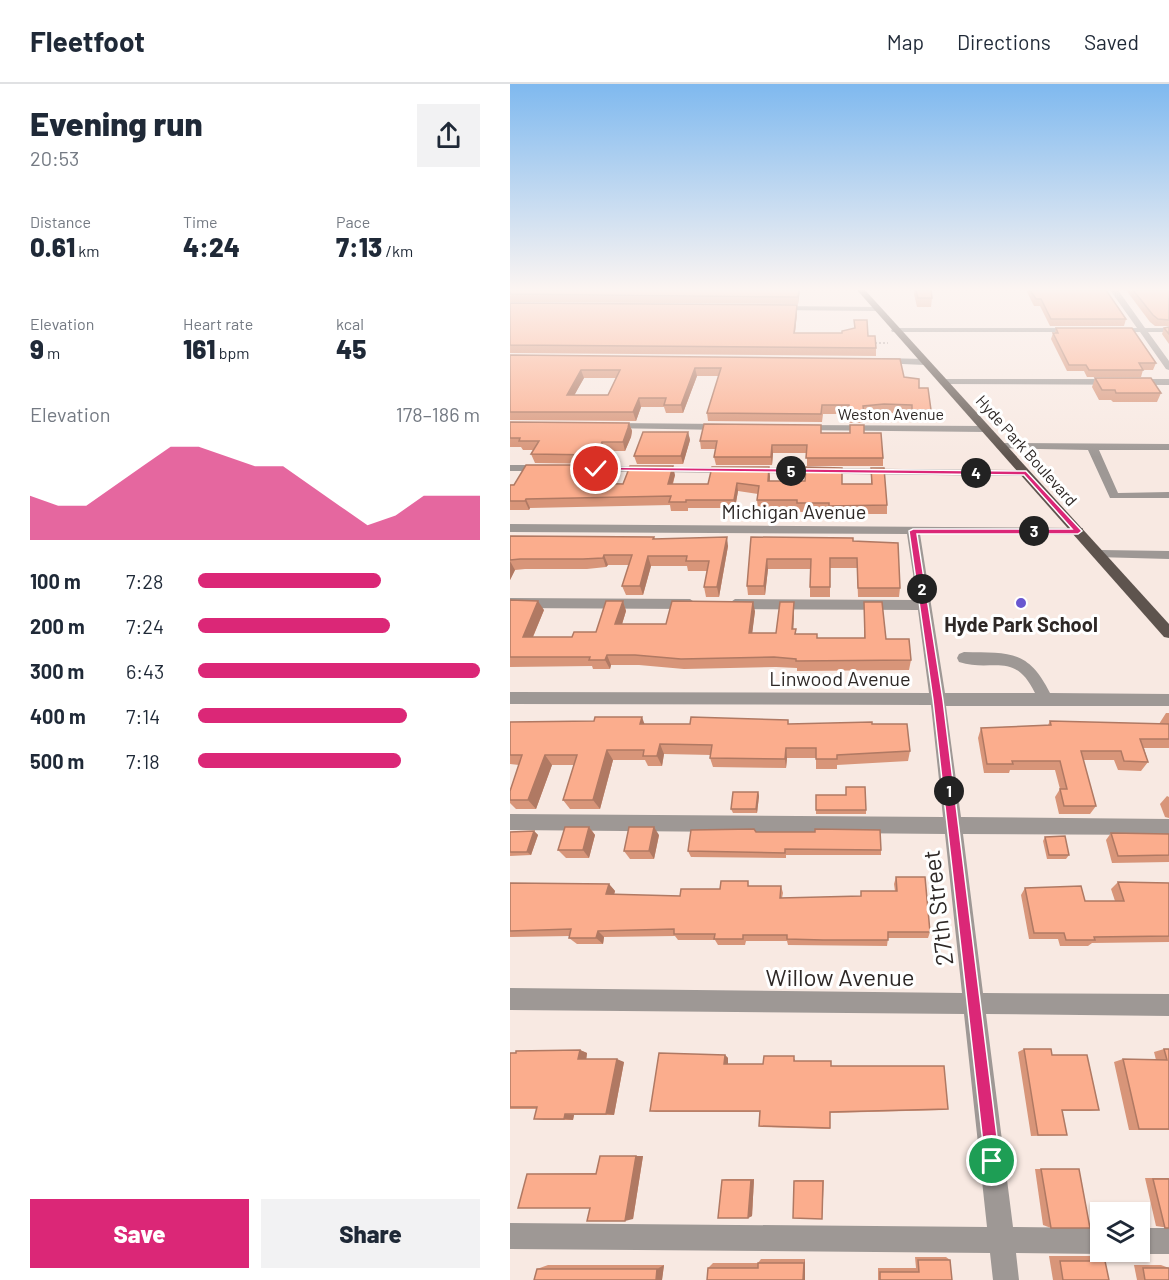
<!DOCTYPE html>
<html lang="en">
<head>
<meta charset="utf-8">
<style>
  body { margin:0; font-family:Barlow,sans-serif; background:#f2f2f3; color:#1f2937; height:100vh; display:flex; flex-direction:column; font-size:22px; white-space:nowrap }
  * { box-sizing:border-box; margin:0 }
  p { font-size:20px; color:#747a83 }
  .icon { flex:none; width:33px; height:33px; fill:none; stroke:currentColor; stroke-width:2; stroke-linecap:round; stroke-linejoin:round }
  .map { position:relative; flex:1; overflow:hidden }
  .sheet { display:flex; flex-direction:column; background:#fff; width:510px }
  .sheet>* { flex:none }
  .tools { position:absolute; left:580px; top:1118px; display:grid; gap:12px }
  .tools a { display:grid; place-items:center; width:60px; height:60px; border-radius:0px; background:#fff; box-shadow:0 2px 4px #0004; font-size:30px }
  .pin { position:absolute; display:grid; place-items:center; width:51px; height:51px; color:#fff; margin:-26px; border:3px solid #fff; border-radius:50%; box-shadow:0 2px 6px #0007 }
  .km { position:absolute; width:30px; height:30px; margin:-15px; border-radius:50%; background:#222; color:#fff; font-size:16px; line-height:30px; text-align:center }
  .round { display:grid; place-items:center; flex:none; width:63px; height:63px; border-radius:0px; background:#f2f2f3 }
  .headline { display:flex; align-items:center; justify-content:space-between; height:102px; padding:0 30px }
  h1 { font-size:33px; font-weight:800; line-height:45px }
  .stats { display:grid; grid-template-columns:repeat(3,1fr); gap:9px; height:102px; padding:6px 30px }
  .stats div { display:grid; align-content:center }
  .stats b { font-size:26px; font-weight:800 }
  .stats small { font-size:16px; font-weight:400 }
  .stats p { font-size:16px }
  .chart { height:168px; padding:12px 30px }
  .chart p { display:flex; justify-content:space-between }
  .chart svg { width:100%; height:108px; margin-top:6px; fill:#db2777; opacity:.7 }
  .action { display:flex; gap:12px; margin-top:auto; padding:12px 30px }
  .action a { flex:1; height:69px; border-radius:0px; background:#db2777; color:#fff; font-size:24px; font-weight:800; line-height:69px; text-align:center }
  .action a+a { background:#f2f2f3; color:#1f2937 }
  ul { padding:0 30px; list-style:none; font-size:20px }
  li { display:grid; grid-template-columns:96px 72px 1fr; align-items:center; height:45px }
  li i { height:15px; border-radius:8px; background:#db2777 }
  header { display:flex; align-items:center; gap:36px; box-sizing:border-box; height:84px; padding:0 30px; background:#fff; border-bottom:2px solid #e0e1e3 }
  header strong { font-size:28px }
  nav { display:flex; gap:33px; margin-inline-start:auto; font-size:21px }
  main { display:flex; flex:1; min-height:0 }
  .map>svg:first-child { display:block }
</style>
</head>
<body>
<header>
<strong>Fleetfoot</strong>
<nav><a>Map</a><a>Directions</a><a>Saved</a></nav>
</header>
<main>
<section class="sheet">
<div class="headline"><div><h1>Evening run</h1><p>20:53</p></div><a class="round"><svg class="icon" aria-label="share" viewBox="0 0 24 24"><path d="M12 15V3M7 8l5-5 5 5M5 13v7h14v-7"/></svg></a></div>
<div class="stats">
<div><p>Distance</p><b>0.61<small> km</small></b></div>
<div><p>Time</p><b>4:24</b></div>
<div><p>Pace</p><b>7:13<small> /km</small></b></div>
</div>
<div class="stats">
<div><p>Elevation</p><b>9<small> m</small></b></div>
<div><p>Heart rate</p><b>161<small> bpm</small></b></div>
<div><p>kcal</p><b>45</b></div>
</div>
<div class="chart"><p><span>Elevation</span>178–186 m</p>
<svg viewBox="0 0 160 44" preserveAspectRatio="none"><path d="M0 44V26L10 30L20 30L30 22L40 14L50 6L60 6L70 10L80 14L90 14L100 22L110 30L120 38L130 34L140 26L150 26L160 26V44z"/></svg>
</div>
<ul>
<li><b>100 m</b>7:28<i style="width:65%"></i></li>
<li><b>200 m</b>7:24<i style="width:68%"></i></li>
<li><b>300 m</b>6:43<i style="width:100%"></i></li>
<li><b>400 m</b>7:14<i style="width:74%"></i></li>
<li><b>500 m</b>7:18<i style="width:72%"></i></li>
</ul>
<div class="action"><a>Save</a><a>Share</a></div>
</section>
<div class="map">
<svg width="659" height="1196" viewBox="0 0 659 1196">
  <rect width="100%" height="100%" fill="#f8e9e2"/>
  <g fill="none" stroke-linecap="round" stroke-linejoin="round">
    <path stroke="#a39793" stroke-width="1.5" stroke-dasharray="2 2" stroke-linecap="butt" d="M365,259H378"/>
    <g fill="#9e9895" fill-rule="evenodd">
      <path d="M600,206H608L635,244H659V248H638L659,277V286L656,285L630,248H601V244H627Z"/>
      <path d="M267,222L367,223L371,225L367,227L264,226V222Z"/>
      <path d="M385,244H565L569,246L565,248H382L381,246Z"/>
      <path d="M373,274L415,275L419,278L415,281L370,279V275Z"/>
      <path d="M435,295H659V301L432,300L430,298Z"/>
      <path d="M102,339L213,340L218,343L213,346L98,344V340Z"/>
      <path d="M291,341L475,342L480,345L475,348L287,346V342Z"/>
      <path d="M491,359L659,360V366H589L608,409L659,408V414H600L578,366L487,364L486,362Z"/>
      <path d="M0,381H33L38,384L33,387H0Z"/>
      <path d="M63,382L516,386L521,389L516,392L59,387L58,385Z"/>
      <path d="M0,440L573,444V450L569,451L410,450L435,609H525C504,566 483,589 449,578L447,574L449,570L454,568C499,569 518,565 540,609L659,610V622H436L451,733L659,735V751L453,750L473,909L659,910V932L476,930L503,1143L591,1144V1167H598L591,1170L506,1169L509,1196H483L480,1169L0,1165V1139L477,1143L454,930L0,926V904L452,909L435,750L0,746V730L433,733L421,621L0,620V608L419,609L408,526L225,525L218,520L225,515L407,516L397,450L0,448Z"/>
      <path d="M590,466L659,467V475L586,473L584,470Z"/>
      <path d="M0,514L180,515L187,520L180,525L0,524Z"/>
      <path d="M630,1144H659V1170H630L623,1167H630Z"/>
    </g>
    <path fill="#5e544e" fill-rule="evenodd" d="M347,206H355L659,540V554L654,553Z"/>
  </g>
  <g fill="#d89579" fill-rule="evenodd">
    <path d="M0,206H290L288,220L0,218Z"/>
    <path d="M405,206H421L422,214L421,223H407L404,210Z"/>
    <path d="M516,206H596L616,235L614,242H540L530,222H524Z"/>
    <path d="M616,206H659V242H645L640,238Z"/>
    <path d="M0,219L287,221V229L285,249L358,252L366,264V272L0,269Z"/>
    <path d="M659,243V260L652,250L654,244Z"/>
    <path d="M546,244L646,279L643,286H633L631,293H577L574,287H557L541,255L543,249H545Z"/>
    <path d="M0,271L394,293L409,304L421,326L420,334H401V329H373L354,331L353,339H339V330H313L312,338L198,337L197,329L209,292H187L173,329H156L154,323H131L126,337L0,336ZM74,294H106L98,311H64Z"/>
    <path d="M585,294L651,309L647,318H603L601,316H589L582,303Z"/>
    <path d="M0,338L119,339L122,347L121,353L115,367H95L89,380L25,379L21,370L24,366H13L11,363H0Z"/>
    <path d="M178,348L180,356L173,380H127L124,372Z"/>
    <path d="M311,349H354L373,374V382H297V369H263L262,381H206L204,373L206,365H191L190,357Z"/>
    <path d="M361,384L377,421V430H319V428H288L287,425H248L247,416L248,410L228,407L225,424H178V427H161L160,421L20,424L19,426H0V401L84,390L80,399L113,400L165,391L163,400H198L260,392V397L332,400H361Z"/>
    <path d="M0,452L144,453L145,455L218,462L209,513H196L194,503L197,487H178L177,482H141L133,511H116L112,502L119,481H98L96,483L77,485H15L5,486L0,496Z"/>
    <path d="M241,453L343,457L390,504L389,513H348L347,484H320V513H300V485H258L255,511H238L237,502Z"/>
    <path d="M0,516L34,526L23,553H62L86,548L113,517L116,527L112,540H156L245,527L242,549H266L284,518V528L283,545H286V550L307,554H354V518L376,555L401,576L399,586L287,587V584L266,583L174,585L129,581H101L100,585H83L82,582L0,583Z"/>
    <path d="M656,629H659V664H634L638,678L631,687L608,686L604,676H573L586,722L580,730H549L545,713L550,705L545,686H500L499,689H474L468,654L471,644L538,641L540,637L649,640Z"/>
    <path d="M0,638L135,640H362L400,667L398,677L327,681V685H306V674H277L276,684L203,683L200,674L201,671L154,670L152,682H138L135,676H103L90,725H60L53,716L64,681H42L26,725H6L0,719V707L9,681L0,680Z"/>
    <path d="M248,708L249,712L247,729H223L221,725Z"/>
    <path d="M306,711H336L356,726V730H306Z"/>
    <path d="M657,712L659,713V734L655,733L650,720Z"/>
    <path d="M79,743L85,751L79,774H56L48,766Z"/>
    <path d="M24,747L28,751L21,771L0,772V748Z"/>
    <path d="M246,748L371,766V771H276V774L181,773L178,767Z"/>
    <path d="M601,749L659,750V778L602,779L596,756Z"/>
    <path d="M149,751L144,775H120L114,767Z"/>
    <path d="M535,753L559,771L556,775H537L533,757Z"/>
    <path d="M386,793L420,848L418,854H378L377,862L278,861L277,857H236L235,861H208L205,856H168L165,852L94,853L93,860H67L59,854L60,852L0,853V799L99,800L105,807L104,811L170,812L210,805L240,802H271L273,809L272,814L351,812L385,807L384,800Z"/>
    <path d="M608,798L659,799V858L582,859L578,862H550L548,855H519L511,811L515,804L575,817H605L601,805Z"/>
    <path d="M514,965L542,971L589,1026L580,1027H552L557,1051L521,1052L508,968Z"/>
    <path d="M654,965H659V1046H619L604,978L613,975L646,976L644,968Z"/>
    <path d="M70,966L77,969L76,975L114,978L104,1031H64L63,1036H34L24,1035L27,1025H0V969Z"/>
    <path d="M215,971L218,974V980H253L285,975V977L321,982L438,1025L434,1026L320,1029V1045L252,1043L249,1042L250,1028H146L140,1027Z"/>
    <path d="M90,1072H133L123,1135L80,1124L17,1090L86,1089Z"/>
    <path d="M525,1085H569L541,1144L533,1141Z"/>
    <path d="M635,1094H659V1144L646,1142Z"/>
    <path d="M216,1095H244L242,1132L238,1134L212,1096Z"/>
    <path d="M286,1096H314L312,1135L284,1097Z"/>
    <path d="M539,1172H583L595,1177L599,1196H543Z"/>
    <path d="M405,1173H436L440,1176L442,1196H368V1184H406Z"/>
    <path d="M251,1175H295V1196H197L198,1184L203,1179H248Z"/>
    <path d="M38,1181H154L152,1196H24L27,1185Z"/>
    <path d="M624,1181H651L659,1184V1196H627Z"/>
  </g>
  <g fill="#b07963">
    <path d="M289,206H290L288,220V213Z"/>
    <path d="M287,221V229L284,257V249Z"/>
    <path d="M185,284L187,292L173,329L171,321Z"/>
    <path d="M71,286L74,294L60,319L57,311Z"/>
    <path d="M129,314L131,323L126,337L123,328Z"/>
    <path d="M119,339L122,347L121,353L115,367L113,358Z"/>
    <path d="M178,348L180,356L173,380L171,372Z"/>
    <path d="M92,358L95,367L89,380L86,371Z"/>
    <path d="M262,361L263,369L262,381L261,373Z"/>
    <path d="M81,381L84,390L76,408L73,399Z"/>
    <path d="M163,382L165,391L160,408L158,400Z"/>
    <path d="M259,383L260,392L259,405L258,397Z"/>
    <path d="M227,399L228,407L225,424L224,416Z"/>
    <path d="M16,415L20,424L19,426L15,417Z"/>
    <path d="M217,453L218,462L209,513L207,503Z"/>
    <path d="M94,471L98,481L96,483L93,474Z"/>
    <path d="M138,472L141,482L133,511L130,502Z"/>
    <path d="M257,475L258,485L255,511L254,502Z"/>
    <path d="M0,477L5,486L0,496Z"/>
    <path d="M28,517L34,526L19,562L13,553Z"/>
    <path d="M113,517L116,527L109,550L105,540Z"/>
    <path d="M243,518L245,527L241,559L239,549Z"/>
    <path d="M284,518V528L283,554L282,545Z"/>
    <path d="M97,571L101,581L100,585L95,576Z"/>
    <path d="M132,633L136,644L130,640Z"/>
    <path d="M150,660L154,670L152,682L147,672Z"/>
    <path d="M276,664L277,674L276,684L275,675Z"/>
    <path d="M97,666L103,676L90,725L83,716Z"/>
    <path d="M35,671L42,681L26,725L18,716Z"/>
    <path d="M248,708L249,712L247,729L246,725Z"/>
    <path d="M79,743L85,751L79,774L73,766Z"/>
    <path d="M144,743L149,751L144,775L139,767Z"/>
    <path d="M24,747L28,751L21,771L17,768Z"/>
    <path d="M99,800L105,807L102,817L96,810Z"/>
    <path d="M88,847L94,853L93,860L86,854Z"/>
    <path d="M70,966L77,969L76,978L68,975Z"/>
    <path d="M215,971L218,974V983L214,980Z"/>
    <path d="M107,975L114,978L104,1031L96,1030Z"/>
    <path d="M55,1030L64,1031L63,1036L54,1035Z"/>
    <path d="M126,1072H133L123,1135L115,1137Z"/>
    <path d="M244,1095L242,1132L238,1134L241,1096Z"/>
    <path d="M295,1175V1196H293L294,1179Z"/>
    <path d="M154,1181L152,1196H146L147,1185Z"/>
  </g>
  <g fill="#fbad8d" stroke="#b07963" stroke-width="1.5" fill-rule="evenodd">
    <path d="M0,206H289L288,213L0,210Z"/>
    <path d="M406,206H421L422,214H408Z"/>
    <path d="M520,206H596L616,235H541L531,215H526Z"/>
    <path d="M623,206H659V236L648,235L643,231Z"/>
    <path d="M0,219L287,221L284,249H332V247L345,244L344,236H357L358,252H365L366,264L0,261Z"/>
    <path d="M659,243V250L654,244Z"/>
    <path d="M546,244H622L646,279H629L633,286H579L576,281H559L543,249H548Z"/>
    <path d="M0,271L390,275L394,293L409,295V304H418L421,326H402V321L374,320L353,322L354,330H339V321H312L311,330L197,329L211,284H185L171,321H154L156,314H129L123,328H0ZM71,286H110L98,311H57Z"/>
    <path d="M585,294H641L651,309H606L605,306H592Z"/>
    <path d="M0,338L119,339L118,344L113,358H92L86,371L21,370L29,357H9L10,354H0Z"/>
    <path d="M194,340L311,341V349H340V341H354V349H371L373,374H296L297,361H262L261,373H204L207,357H190Z"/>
    <path d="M133,348H178L171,372H124Z"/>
    <path d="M16,381H81L73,399L113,400L120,382H163L158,400H198L202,383H259L258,397H295L296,383L332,384V400H362L361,384H374L377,421L319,422V419H287V416H247L249,402L227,399L224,416H176V418H159L161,412L16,415L15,417H0V401H4Z"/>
    <path d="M0,452L144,453L143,455L217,453L207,503H194L199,477H176L177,472H138L130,502H112L122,471H94L93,474L73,475H10L0,476Z"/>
    <path d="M241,453L343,454V457L388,459L390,504H348L347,474H320V503H300L301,475H257L254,502H237Z"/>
    <path d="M0,516L28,517L13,553H62L64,548H86L96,517H113L105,540H156L162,517L243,518L239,549H266L270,518H284L282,545H286L285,550H307V554H355L354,518H372L376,555H399L401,576L286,577V575L264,573L171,575L125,571H97L95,576H79L80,573H0Z"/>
    <path d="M85,633H132L130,640H180L181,633L278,636V640L362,638V640H397L400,667L327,671V675H306V664H276L275,675L200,674L202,661L150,660L147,672H133L134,666H97L83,716H53L67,671H35L18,716H0V707L12,671H0V638L84,637Z"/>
    <path d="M540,637L659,640V655H630L638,678L614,677L611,667H571L586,722H554L550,705H557L550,677H502L503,680H477L471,644L541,641Z"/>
    <path d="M336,703H355L356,726H306V711H336Z"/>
    <path d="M223,708H248L246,725H221Z"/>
    <path d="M55,743H79L73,766H48Z"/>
    <path d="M119,743H144L139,767H114Z"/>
    <path d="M244,745L246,748H305V745L370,746L371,766L275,765V769L178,767L181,746Z"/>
    <path d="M24,747L17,768H0V748Z"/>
    <path d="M601,749L659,750V771L608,772Z"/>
    <path d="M555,752L559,771H539L535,753Z"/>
    <path d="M386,793H415L420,848H378V856H313L277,855V851H233V855H204L205,850H164V845L88,847L86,854H59L61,845L0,847V799L99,800L96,810L170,812L171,805H210L211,797H238V802H271L270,814L351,812V807H387Z"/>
    <path d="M608,798L659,799V852L584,853L585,856H556L554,849H524L515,804L571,802L575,817H614Z"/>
    <path d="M514,965H541L542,971H577L589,1026H552L557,1051H528Z"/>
    <path d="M654,965H659V1045H629L613,975L657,976Z"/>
    <path d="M70,966L68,975H107L96,1030H55L54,1035H24L27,1023H0V969H6V967Z"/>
    <path d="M149,969L215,971L214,980H253L254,972H284V977H321V982H434L438,1025L320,1028V1044L249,1042L250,1027H140Z"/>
    <path d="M90,1072H126L115,1137H77L80,1124H8L17,1090H86Z"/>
    <path d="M531,1085H569L580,1144H541Z"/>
    <path d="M643,1095H659V1144H655Z"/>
    <path d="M212,1096H241L238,1134H208Z"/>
    <path d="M284,1097H313L312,1135L283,1134Z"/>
    <path d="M408,1176H440L442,1196H370V1188H409Z"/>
    <path d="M550,1177H595L599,1196H553Z"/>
    <path d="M248,1179H294L293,1196H197L198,1184H248Z"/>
    <path d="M633,1184H659V1196H635Z"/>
    <path d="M27,1185H147L146,1196H24Z"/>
  </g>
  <linearGradient id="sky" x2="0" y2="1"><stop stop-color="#7fb9ef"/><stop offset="0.55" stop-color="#fcf5f2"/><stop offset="1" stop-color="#fcf5f2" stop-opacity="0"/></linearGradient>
  <rect width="659" height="373" fill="url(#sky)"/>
  <path fill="#db2777" stroke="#fff" stroke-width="1.5" d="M86,383L516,387L572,447L568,450H407L433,616L490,1077L488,1083L482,1085L477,1083L475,1077L423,616L399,447L403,445H562L514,391L83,386Z"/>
  <circle fill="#6957d0" stroke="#fff" stroke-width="2" cx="511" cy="519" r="6"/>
  <g text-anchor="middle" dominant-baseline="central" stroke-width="6" stroke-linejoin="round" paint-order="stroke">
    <g font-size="16" fill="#2e2826" stroke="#fff">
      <text x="381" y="329">Weston Avenue</text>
      <text transform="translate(517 366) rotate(48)">Hyde Park Boulevard</text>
    </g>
    <g font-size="20" fill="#2e2826" stroke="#fff">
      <text x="284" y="427">Michigan Avenue</text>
      <text x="330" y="594">Linwood Avenue</text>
    </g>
    <g font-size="20" font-weight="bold" fill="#2e2826" stroke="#fff">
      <text x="511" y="540">Hyde Park School</text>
    </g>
    <g font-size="24" fill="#2e2826" stroke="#fff">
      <text transform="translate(427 824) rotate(-97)">27th Street</text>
      <text x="330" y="892">Willow Avenue</text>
    </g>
  </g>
</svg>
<div class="tools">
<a><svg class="icon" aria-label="layers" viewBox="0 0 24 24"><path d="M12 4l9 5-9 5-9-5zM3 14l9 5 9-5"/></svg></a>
</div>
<div class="pin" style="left:482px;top:1077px;background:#1e9e55"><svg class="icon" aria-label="arrive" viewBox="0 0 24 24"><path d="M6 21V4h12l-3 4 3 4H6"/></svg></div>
<div class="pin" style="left:86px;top:385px;background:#d93025"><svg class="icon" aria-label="check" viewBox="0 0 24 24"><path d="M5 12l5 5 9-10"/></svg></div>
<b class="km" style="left:439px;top:707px">1</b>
<b class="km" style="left:412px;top:505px">2</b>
<b class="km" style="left:524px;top:447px">3</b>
<b class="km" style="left:466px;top:389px">4</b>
<b class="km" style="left:281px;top:387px">5</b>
</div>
</main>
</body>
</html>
